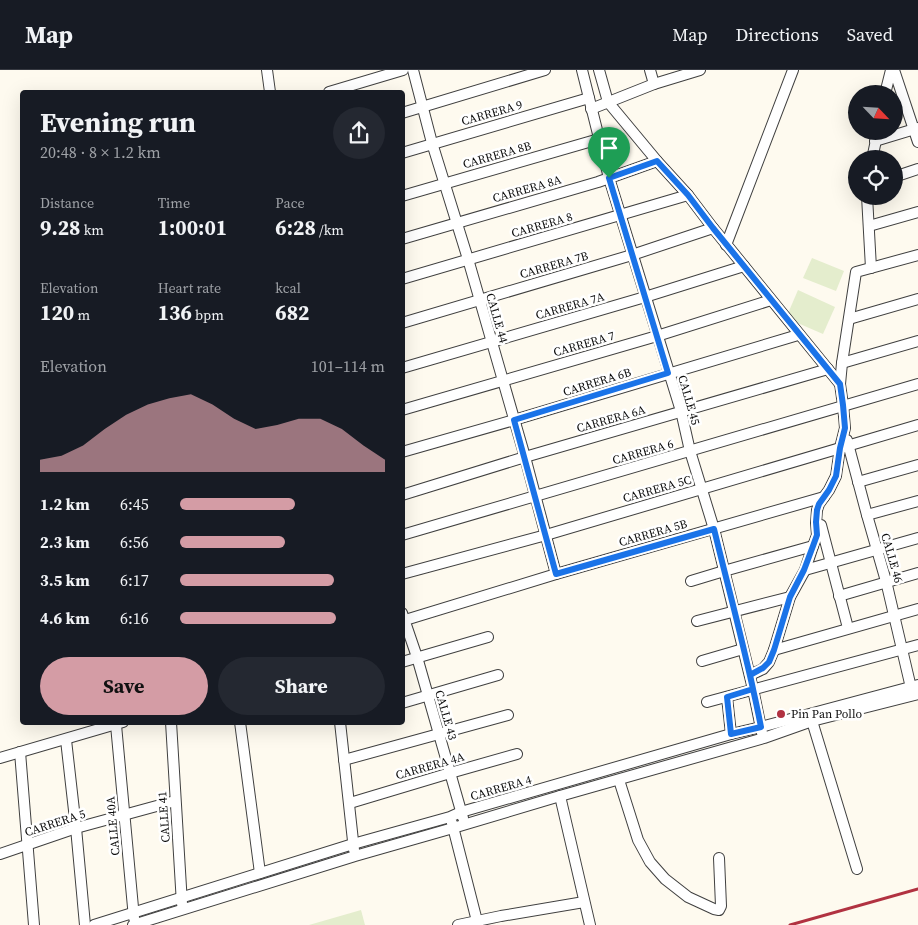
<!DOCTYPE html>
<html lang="en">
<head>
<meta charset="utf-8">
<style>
  body { margin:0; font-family:"Source Serif 4",serif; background:#242831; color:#f1f3f6; height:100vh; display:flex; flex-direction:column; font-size:19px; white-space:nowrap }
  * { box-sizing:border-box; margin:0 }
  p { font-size:16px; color:#9ea1a6 }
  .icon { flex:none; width:28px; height:28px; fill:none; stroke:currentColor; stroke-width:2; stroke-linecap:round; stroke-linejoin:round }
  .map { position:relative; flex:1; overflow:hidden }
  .sheet { position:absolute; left:20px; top:20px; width:385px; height:635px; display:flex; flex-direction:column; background:#171b24; border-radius:5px; box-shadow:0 5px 20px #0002 }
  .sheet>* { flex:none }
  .needle { width:32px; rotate:115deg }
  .buttons { position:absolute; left:848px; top:15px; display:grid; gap:10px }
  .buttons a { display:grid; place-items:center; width:55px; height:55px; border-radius:50%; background:#171b24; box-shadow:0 5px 20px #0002; font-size:25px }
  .pin { position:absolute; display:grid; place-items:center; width:42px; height:42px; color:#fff; margin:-51px -21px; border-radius:50% 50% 50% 0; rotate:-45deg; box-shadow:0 0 5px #0007 }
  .pin .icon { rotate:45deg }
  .round { display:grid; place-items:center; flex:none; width:52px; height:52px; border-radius:26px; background:#242831 }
  .head { display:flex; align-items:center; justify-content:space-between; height:85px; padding:0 20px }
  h1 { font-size:28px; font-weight:700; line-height:38px }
  .stats { display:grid; grid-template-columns:repeat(3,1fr); gap:8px; height:85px; padding:5px 20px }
  .stats div { display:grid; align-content:center }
  .stats b { font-size:21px; font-weight:700 }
  .stats small { font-size:14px; font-weight:400 }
  .stats p { font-size:14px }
  .chart { height:140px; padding:10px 20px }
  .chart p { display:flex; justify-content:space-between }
  .chart svg { width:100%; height:90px; margin-top:5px; fill:#d49ca5; opacity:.7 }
  .action { display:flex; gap:10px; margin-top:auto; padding:10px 20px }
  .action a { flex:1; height:58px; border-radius:30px; background:#d49ca5; color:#111; font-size:20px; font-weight:700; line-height:58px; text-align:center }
  .action a+a { background:#242831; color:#f1f3f6 }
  ul { padding:0 20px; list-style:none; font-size:16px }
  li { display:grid; grid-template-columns:80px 60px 1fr; align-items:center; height:38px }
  li i { height:12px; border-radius:6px; background:#d49ca5 }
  header { display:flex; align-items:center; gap:30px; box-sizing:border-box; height:70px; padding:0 25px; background:#171b24; border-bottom:1px solid #363941 }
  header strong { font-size:24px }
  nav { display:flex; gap:28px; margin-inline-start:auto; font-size:18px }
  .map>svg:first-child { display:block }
</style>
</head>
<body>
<header>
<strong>Map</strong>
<nav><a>Map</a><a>Directions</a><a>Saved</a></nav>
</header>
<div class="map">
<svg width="918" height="855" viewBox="0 0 918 855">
  <rect width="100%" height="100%" fill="#fefaef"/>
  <g fill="#e4edcd">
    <path d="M812,188L844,201L836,221L803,208Z"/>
    <path d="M798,220L835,237L823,264L786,248Z"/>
    <path d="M361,840L365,855H309Z"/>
  </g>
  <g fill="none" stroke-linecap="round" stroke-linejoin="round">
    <g stroke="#404040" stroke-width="12">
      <g id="minor">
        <path d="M267,0L270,22"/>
        <path d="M413,0L432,73L468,189L525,387L556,504"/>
        <path d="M582,0L609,108L681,341L690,381L714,459L753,619L762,663"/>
        <path d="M599,0L608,32L657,91L688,125L713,158L840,314"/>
        <path d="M650,0L654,14"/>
        <path d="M894,0L918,72"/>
        <path d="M329,22L403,0"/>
        <path d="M885,24L891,0"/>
        <path d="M591,39L654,14L700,0"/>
        <path d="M402,43L545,0"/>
        <path d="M875,71L918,58"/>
        <path d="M402,83L589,28"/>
        <path d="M872,89L878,61"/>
        <path d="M894,107L918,99"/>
        <path d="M402,126L599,69"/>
        <path d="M867,126L871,198"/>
        <path d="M869,156L918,142"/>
        <path d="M402,169L598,112L657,91"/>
        <path d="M726,175L793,0"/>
        <path d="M402,209L688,125"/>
        <path d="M849,249L918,229"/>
        <path d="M402,253L632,185L713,158"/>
        <path d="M842,293L918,271"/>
        <path d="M402,298L645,227L744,196"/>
        <path d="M402,340L657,266L771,230"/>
        <path d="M847,370L867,445L886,511L912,622"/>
        <path d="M402,382L514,350L798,265"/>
        <path d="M858,412L918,395"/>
        <path d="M402,425L525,387L828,299"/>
        <path d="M867,445L918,431"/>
        <path d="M821,455L848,558"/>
        <path d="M402,465L918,314"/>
        <path d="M805,500L918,468"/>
        <path d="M402,504L546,465L918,355"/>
        <path d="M691,511L724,501L813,476"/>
        <path d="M839,526L918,503"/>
        <path d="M402,543L417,587L463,748"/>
        <path d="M402,551L556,504L824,427"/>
        <path d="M697,551L790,527"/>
        <path d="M774,580L918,539"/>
        <path d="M702,591L743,579"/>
        <path d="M402,592L488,567"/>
        <path d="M750,605L763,599L769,592L774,580L790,527L805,500L813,476L817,465L816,453L817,440L819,434L829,420L836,406L840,378L845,358L843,335L840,314L842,293L856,202L918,185"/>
        <path d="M727,627L731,664"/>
        <path d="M707,632L918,575"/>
        <path d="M402,633L498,605"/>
        <path d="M812,651L857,799"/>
        <path d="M171,652L182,834"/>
        <path d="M240,652L260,803"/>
        <path d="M340,652L354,780"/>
        <path d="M116,655L134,848"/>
        <path d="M66,670L76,758L85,855"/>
        <path d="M20,682L34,855"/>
        <path d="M0,688L123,652"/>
        <path d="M344,690L508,645"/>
        <path d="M619,710L638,770L650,792L665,809L688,827L714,839L719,840L721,836L719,788"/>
        <path d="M560,726L590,855"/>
        <path d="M350,733L450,703L517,684"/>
        <path d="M452,753L478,855"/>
        <path d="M0,784L76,758L175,731"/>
        <path d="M94,855L353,774L450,747L461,742L731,664L761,657L918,615"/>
        <path d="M133,855L355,786L453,758L560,726L764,668L812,651L918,624"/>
        <path d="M458,855L501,846L584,832"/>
      </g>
    </g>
    <use href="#minor" stroke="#fff" stroke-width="10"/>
    <path stroke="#b13241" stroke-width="3" d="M790,855L918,819"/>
  </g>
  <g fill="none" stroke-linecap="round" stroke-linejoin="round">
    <g stroke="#fff" stroke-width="10">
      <path id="route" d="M609,108L668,303L514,350L556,504L714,459C730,525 748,590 761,657L731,664L727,627L753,619L750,605L763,598L769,592L774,580L790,527L804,500L813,476L817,465L816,452L817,440L819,434L829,420L836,406L840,378L845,358L843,335L840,314L713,158L688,125L657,91L609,108"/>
    </g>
    <use href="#route" stroke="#1a73e8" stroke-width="6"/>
  </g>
  <circle fill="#b13241" stroke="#fff" stroke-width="2" cx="781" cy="644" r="5"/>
  <g text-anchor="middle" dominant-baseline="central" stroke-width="5" stroke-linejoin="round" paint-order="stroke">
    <g font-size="12" fill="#0d0d0d" stroke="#fff">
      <text transform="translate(492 43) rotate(-16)">CARRERA 9</text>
      <text transform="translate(497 85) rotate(-16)">CARRERA 8B</text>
      <text transform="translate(527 119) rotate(-16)">CARRERA 8A</text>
      <text transform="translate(542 155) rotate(-16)">CARRERA 8</text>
      <text transform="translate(554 195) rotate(-16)">CARRERA 7B</text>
      <text transform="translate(570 236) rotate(-16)">CARRERA 7A</text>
      <text transform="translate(497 248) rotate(74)">CALLE 44</text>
      <text transform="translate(584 274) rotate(-16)">CARRERA 7</text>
      <text transform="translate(597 312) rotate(-17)">CARRERA 6B</text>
      <text transform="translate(689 330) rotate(74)">CALLE 45</text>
      <text transform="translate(611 349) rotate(-16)">CARRERA 6A</text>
      <text transform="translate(643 382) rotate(-16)">CARRERA 6</text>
      <text transform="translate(657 419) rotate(-16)">CARRERA 5C</text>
      <text transform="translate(653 463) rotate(-16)">CARRERA 5B</text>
      <text transform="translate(892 488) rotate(74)">CALLE 46</text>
      <text transform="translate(446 645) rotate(74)">CALLE 43</text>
      <text transform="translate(430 696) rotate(-16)">CARRERA 4A</text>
      <text transform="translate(501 718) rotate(-16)">CARRERA 4</text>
      <text transform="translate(164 747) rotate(-94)">CALLE 41</text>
      <text transform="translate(55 753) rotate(-18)">CARRERA 5</text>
      <text transform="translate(113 756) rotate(-95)">CALLE 40A</text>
    </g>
    <g font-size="12" fill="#0d0d0d" stroke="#fff" text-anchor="start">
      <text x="791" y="644">Pin Pan Pollo</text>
    </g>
  </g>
</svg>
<div class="buttons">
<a><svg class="needle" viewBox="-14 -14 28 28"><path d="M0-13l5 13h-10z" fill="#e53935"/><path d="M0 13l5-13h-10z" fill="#9ea1a6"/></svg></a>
<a><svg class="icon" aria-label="locate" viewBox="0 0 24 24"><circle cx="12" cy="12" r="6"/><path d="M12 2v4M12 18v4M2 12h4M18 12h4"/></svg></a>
</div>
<div class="pin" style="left:609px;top:108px;background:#1e9e55"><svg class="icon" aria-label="arrive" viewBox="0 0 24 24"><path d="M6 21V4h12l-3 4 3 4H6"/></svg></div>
<section class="sheet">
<div class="head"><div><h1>Evening run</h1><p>20:48 · 8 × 1.2 km</p></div><a class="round"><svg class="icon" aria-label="share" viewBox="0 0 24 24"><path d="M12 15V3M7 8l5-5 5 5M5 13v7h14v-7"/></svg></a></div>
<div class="stats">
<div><p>Distance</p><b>9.28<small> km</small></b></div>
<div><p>Time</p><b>1:00:01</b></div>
<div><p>Pace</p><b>6:28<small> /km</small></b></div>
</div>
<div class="stats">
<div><p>Elevation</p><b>120<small> m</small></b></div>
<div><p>Heart rate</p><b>136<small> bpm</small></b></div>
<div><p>kcal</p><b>682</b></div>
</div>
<div class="chart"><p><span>Elevation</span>101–114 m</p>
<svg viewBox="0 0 160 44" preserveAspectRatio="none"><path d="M0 44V38L10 36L20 31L30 23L40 16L50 11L60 8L70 6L80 11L90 18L100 23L110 21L120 18L130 18L140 23L150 31L160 38V44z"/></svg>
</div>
<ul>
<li><b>1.2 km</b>6:45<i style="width:56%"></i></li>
<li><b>2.3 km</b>6:56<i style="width:51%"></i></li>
<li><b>3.5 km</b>6:17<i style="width:75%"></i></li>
<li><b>4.6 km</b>6:16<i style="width:76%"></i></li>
</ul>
<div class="action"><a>Save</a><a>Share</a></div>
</section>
</div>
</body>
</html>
